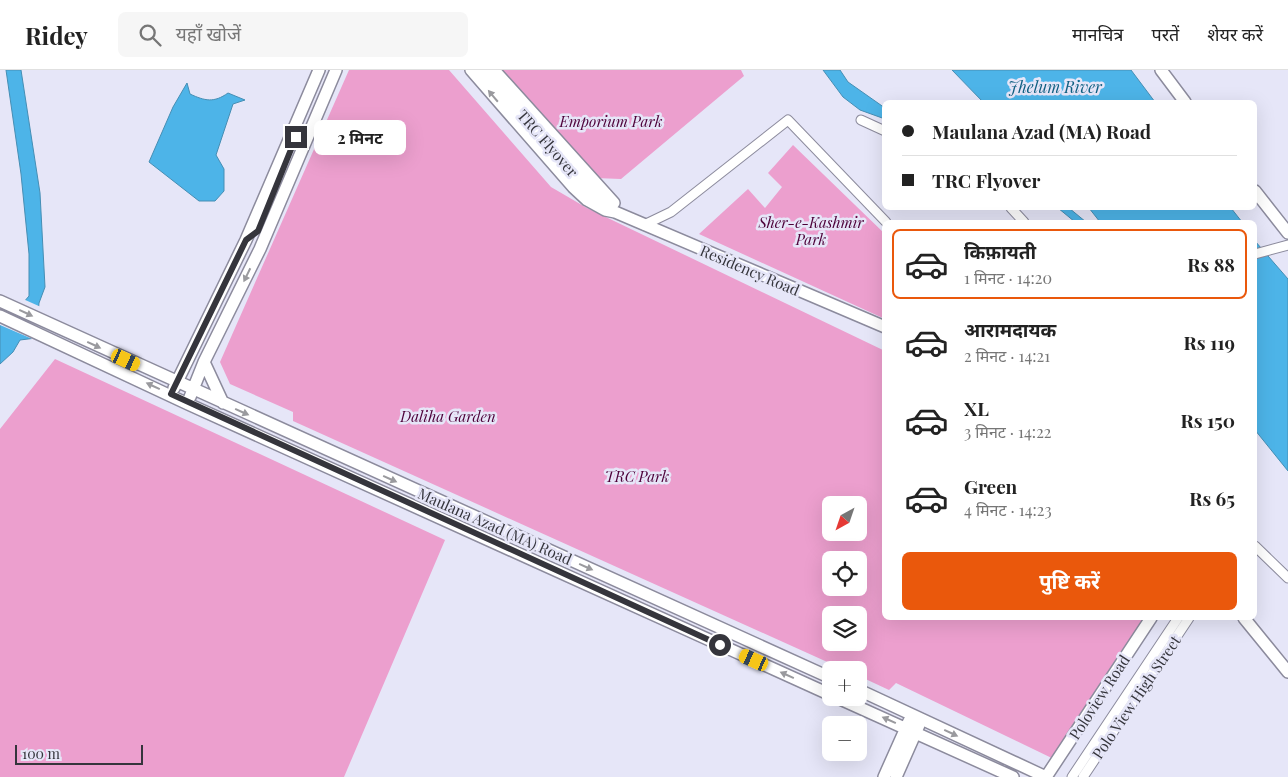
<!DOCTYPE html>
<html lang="hi">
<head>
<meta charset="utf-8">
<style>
  :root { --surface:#fff; --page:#f6f6f6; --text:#222; --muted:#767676; --line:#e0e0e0; --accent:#ea580c }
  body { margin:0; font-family:"Playfair Display","Noto Sans Devanagari",serif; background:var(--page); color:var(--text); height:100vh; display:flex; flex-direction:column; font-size:19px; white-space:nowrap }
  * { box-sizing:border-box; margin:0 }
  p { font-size:16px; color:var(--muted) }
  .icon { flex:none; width:28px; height:28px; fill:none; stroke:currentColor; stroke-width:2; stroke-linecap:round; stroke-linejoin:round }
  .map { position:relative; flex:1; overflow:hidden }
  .side { position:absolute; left:882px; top:150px; width:375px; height:400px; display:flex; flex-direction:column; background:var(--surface); border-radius:8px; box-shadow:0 5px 20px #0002 }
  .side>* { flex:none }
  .guide { position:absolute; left:882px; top:30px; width:375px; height:110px; border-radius:8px; box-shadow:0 5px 20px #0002; display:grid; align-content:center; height:110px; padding:0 20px; background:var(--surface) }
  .needle { width:32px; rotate:220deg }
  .fabs { position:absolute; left:822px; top:426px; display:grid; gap:10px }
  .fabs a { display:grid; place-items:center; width:45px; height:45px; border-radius:8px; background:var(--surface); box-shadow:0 5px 20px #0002; font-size:25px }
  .scale { position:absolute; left:15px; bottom:12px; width:128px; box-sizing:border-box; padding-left:5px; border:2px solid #35353c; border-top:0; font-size:14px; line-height:18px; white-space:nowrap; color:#35353c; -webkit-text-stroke:4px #e6e6f8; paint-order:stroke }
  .end { position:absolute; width:22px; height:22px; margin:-11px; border:6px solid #35353c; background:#fff; box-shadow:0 0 0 2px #fff }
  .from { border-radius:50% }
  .bubble { position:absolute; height:35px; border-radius:8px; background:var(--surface); box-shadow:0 5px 20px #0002; font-size:16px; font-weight:700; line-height:35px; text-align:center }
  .car { position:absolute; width:15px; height:30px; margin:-15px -8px; border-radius:6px; box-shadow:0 0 4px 1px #0007; background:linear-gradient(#f5c518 24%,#345 0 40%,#f5c518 0 76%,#345 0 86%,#f5c518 0) }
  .guide b { display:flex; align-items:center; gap:18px; height:48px; font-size:19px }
  .guide b+b { border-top:1px solid var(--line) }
  .guide i { width:12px; height:12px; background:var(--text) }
  ul { padding:9px 0 0; list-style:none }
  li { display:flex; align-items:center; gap:15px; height:70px; margin:0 10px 8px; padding:0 10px; border:2px solid transparent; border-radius:8px }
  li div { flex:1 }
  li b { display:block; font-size:19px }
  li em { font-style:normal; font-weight:700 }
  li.on { border-color:var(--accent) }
  li>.icon { width:45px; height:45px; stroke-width:1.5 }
  .action { display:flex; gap:10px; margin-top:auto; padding:10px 20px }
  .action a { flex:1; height:58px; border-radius:8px; background:var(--accent); color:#fff; font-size:20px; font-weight:700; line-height:58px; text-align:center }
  header { display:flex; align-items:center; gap:30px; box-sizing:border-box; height:70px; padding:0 25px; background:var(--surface); border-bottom:1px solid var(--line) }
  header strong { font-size:24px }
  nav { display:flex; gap:28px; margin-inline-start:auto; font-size:18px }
  .search { width:350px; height:45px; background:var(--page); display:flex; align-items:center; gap:12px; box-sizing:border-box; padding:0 18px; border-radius:8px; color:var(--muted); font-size:19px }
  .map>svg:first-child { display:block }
  .green { fill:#ec9fce; fill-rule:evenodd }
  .water { fill:#4db4e8; stroke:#468eb4 }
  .pier { fill:#e6e6f8 }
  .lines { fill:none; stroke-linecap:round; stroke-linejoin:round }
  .minor-casing { stroke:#8c8b9d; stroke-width:11 }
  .major-casing { stroke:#8c8b9d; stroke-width:14 }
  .minor { stroke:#fff; stroke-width:9 }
  .major { stroke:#fff; stroke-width:11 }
  .oneway { fill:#9a9a9e }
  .route { stroke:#35353c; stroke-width:6 }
  .labels { text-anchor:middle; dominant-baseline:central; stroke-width:5; stroke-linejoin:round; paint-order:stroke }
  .park-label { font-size:15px; font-style:italic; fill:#4d0139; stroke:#e6e6f8 }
  .street-label { font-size:15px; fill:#35353c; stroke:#e6e6f8 }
  .water-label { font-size:16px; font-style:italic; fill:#0f5f82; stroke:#e6e6f8 }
</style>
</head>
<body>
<header>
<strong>Ridey</strong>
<div class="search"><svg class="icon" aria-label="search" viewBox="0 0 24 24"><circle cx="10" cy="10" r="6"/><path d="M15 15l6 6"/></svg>यहाँ खोजें</div>
<nav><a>मानचित्र</a><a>परतें</a><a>शेयर करें</a></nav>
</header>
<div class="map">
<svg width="1288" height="707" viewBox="0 0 1288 707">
  <rect width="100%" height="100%" fill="#e6e6f8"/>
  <path class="green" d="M349,0H449L551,117L587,138L885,281V548H1152L1060,692L896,613L889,620L859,606V600H845L293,351V342L230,314L220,292ZM831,435H859V462H831ZM831,490H859V518H831ZM831,545H859V572H831Z
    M500,0H741L744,6L621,109L595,108Z
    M793,75L885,164V249L699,164L748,119L765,138L782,117L768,103Z
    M55,289L445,470L344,707H0V359Z"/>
  <path class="water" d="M6,0H21L40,123L45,217L39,233L36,268L20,270L13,282L0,294V253L5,254L29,226V184L21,104Z
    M823,0H840L848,12L885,38V49L860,40L843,27Z
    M952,0H1131L1155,32H983Z
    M187,13L190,24C205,31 214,33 228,23L245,30L233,34L216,85L224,99V121L215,131H199L149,92L173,37Z
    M1058,138H1069L1086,152H1075Z
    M1089,138H1231L1242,152H1100Z
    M1255,171L1288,209V401L1255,360Z"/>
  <path class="pier" d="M23,229L41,237L37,271L0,255V251L4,252Z"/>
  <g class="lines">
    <g class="minor-casing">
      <path id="minor" d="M861,50L885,61
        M1011,138L1024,152
        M644,155L671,142L788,50L886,152
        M1255,184L1288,175
        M1255,476L1288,508
        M1072,707L1178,548
        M1083,707L1189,548"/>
    </g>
    <g class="major-casing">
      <path id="major" d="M471,0L573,117L587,130L605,140L615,142L885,257
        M484,0L586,116L612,139
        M494,0L614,133
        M1161,0L1185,32
        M1255,121L1288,163
        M0,231L831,608
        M0,246L188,334L831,625
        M204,292L223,333
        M174,318L246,170L319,0
        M190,327L204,292L260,179L336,0
        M1244,548L1288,602
        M859,620L1046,707
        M838,628L1013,707
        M884,707L909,651
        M896,707L919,655
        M1046,707L1151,548"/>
    </g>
    <use href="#minor" class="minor"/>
    <use href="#major" class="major"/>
  </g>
  <defs><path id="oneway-solid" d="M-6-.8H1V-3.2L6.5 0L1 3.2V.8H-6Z" transform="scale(1.25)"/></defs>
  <g class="oneway">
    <use href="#oneway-solid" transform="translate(493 26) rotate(-130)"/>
    <use href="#oneway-solid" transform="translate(247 205) rotate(116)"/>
    <use href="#oneway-solid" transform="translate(26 243) rotate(25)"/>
    <use href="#oneway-solid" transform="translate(94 275) rotate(25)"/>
    <use href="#oneway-solid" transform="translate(153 316) rotate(-155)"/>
    <use href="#oneway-solid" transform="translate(242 342) rotate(24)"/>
    <use href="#oneway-solid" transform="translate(390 409) rotate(24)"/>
    <use href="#oneway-solid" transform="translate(586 497) rotate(24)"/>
    <use href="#oneway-solid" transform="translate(787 605) rotate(-156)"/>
    <use href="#oneway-solid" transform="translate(889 650) rotate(-156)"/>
    <use href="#oneway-solid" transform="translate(951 663) rotate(25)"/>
  </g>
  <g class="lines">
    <path class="route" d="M296,67L258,161L246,170L171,324L720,575"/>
  </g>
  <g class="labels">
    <g class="park-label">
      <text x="611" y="51">Emporium Park</text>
      <text x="811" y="152">Sher-e-Kashmir<tspan x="811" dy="17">Park</tspan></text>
      <text x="448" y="346">Daliha Garden</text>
      <text x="637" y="406">TRC Park</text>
    </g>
    <g class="street-label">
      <text transform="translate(548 73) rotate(49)">TRC Flyover</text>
      <text transform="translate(750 200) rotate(23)">Residency Road</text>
      <text transform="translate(495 456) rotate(24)">Maulana Azad (MA) Road</text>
      <text transform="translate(1099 627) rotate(-57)">Poloview Road</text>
      <text transform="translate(1136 627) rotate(-56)">Polo View High Street</text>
    </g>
    <g class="water-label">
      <text x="1055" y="16">Jhelum River</text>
    </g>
  </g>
</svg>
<div class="fabs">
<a><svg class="needle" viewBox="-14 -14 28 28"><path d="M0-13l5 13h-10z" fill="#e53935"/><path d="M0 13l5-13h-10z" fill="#767676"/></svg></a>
<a><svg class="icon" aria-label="locate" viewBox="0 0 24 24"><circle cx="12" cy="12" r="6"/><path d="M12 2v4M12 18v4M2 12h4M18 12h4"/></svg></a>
<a><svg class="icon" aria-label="layers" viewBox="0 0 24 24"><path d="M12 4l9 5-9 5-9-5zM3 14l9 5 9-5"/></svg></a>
<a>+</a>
<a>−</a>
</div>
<div class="scale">100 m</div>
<i class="end from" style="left:720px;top:575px"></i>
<i class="end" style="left:296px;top:67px"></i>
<div class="bubble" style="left:314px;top:50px;width:92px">2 मिनट</div>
<i class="car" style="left:126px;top:290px;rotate:115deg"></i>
<i class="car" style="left:754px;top:590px;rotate:294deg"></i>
<div class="guide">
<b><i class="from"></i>Maulana Azad (MA) Road</b>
<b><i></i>TRC Flyover</b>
</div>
<section class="side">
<ul>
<li class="on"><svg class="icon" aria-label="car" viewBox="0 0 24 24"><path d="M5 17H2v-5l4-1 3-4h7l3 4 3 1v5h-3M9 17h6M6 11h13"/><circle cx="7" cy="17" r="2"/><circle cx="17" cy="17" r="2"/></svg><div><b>किफ़ायती</b><p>1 मिनट · 14:20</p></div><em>Rs 88</em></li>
<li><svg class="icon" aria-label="car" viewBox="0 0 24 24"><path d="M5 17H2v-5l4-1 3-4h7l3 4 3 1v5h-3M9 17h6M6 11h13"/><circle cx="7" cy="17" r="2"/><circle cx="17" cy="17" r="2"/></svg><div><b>आरामदायक</b><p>2 मिनट · 14:21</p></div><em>Rs 119</em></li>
<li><svg class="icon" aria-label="car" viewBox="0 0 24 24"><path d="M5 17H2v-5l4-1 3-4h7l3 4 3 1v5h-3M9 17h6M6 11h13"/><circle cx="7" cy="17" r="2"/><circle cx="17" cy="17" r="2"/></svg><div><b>XL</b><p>3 मिनट · 14:22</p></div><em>Rs 150</em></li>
<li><svg class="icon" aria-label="car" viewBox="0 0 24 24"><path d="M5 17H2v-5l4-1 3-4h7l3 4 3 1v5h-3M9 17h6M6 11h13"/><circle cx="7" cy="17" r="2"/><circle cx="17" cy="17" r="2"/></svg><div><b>Green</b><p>4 मिनट · 14:23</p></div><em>Rs 65</em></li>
</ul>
<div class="action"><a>पुष्टि करें</a></div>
</section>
</div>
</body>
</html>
